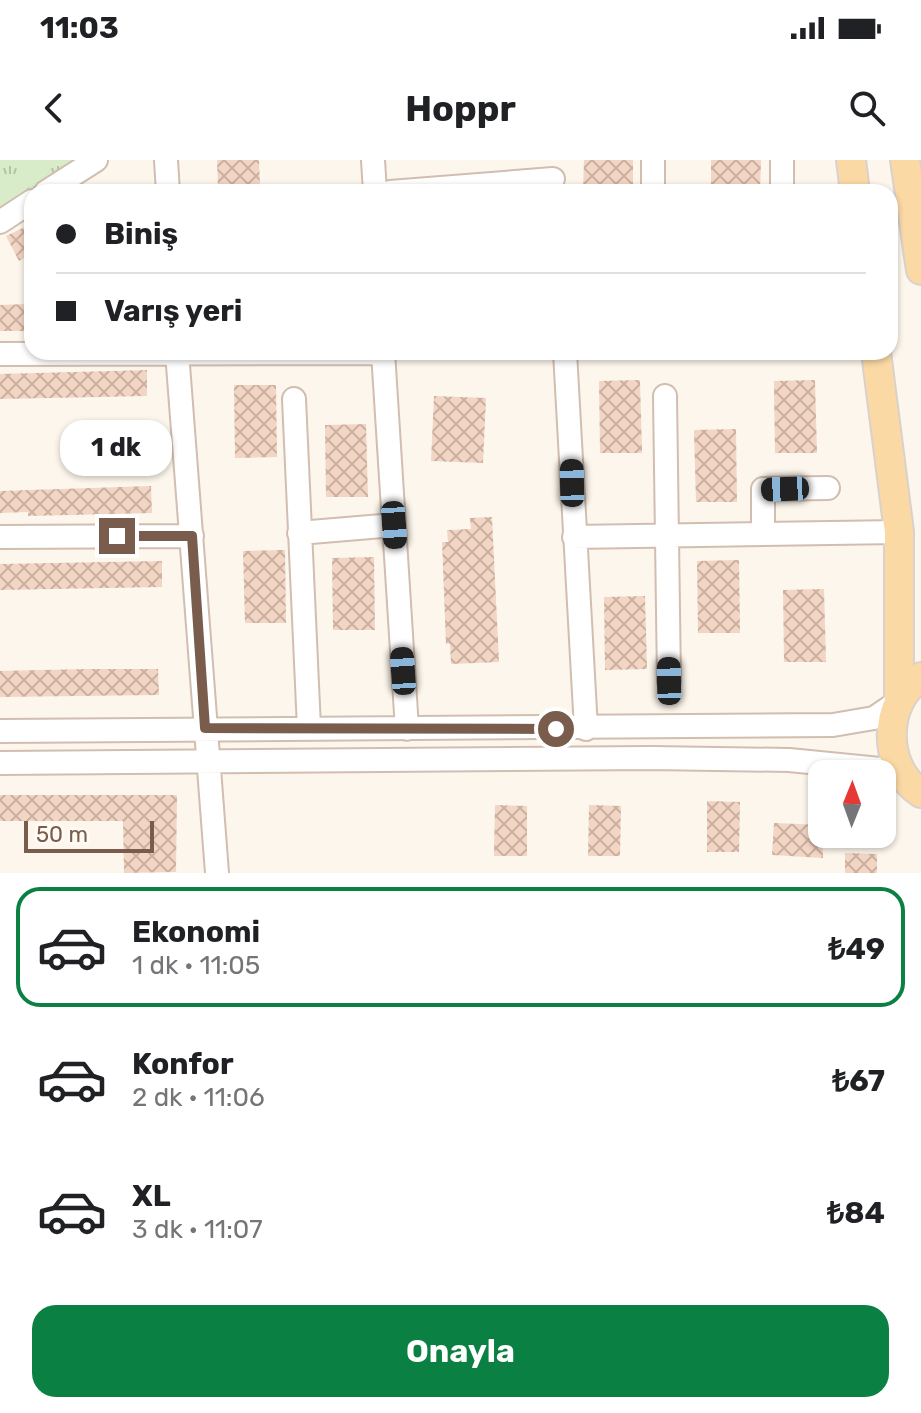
<!DOCTYPE html>
<html lang="tr">
<head>
<meta charset="utf-8">
<style>
  :root { --surface:#fff; --page:#f2f2f2; --text:#202124; --muted:#757577; --line:#e0e0e0; --accent:#0b8043 }
  body { margin:0; font-family:Rubik,sans-serif; background:var(--page); color:var(--text); height:100vh; display:flex; flex-direction:column; font-size:30px; white-space:nowrap }
  * { box-sizing:border-box; margin:0 }
  p { font-size:26px; color:var(--muted) }
  .icon { flex:none; width:44px; height:44px; fill:none; stroke:currentColor; stroke-width:2; stroke-linecap:round; stroke-linejoin:round }
  .map { position:relative; height:713px; overflow:hidden }
  .drawer { display:flex; flex-direction:column; background:var(--surface); flex:1 }
  .drawer>* { flex:none }
  .banner { position:absolute; left:24px; top:24px; width:874px; height:176px; border-radius:24px; box-shadow:0 2px 6px #0004; display:grid; align-content:center; height:176px; padding:0 32px; background:var(--surface) }
  .needle { width:52px; rotate:1deg }
  .buttons { position:absolute; left:808px; top:600px; display:grid; gap:16px }
  .buttons a { display:grid; place-items:center; width:88px; height:88px; border-radius:16px; background:var(--surface); box-shadow:0 2px 6px #0004; font-size:40px }
  .scale { position:absolute; left:24px; bottom:20px; width:130px; box-sizing:border-box; padding-left:8px; border:4px solid #7a5c4d; border-top:0; font-size:22px; line-height:28px; white-space:nowrap; color:#7a5c4d; -webkit-text-stroke:6px #fffaf3; paint-order:stroke }
  .end { position:absolute; width:36px; height:36px; margin:-18px; border:10px solid #7a5c4d; background:#fff; box-shadow:0 0 0 4px #fff }
  .from { border-radius:50% }
  .bubble { position:absolute; height:56px; border-radius:24px; background:var(--surface); box-shadow:0 2px 6px #0004; font-size:26px; font-weight:700; line-height:56px; text-align:center }
  .car { position:absolute; width:24px; height:48px; margin:-24px -12px; border-radius:10px; box-shadow:0 0 6px 2px #0007; background:linear-gradient(#222 24%,#8ab4d8 0 40%,#222 0 76%,#8ab4d8 0 86%,#222 0) }
  .banner b { display:flex; align-items:center; gap:28px; height:76px; font-size:30px }
  .banner b+b { border-top:2px solid var(--line) }
  .banner i { width:20px; height:20px; background:var(--text) }
  ul { padding:14px 0 0; list-style:none }
  li { display:flex; align-items:center; gap:24px; height:120px; margin:0 16px 12px; padding:0 16px; border:4px solid transparent; border-radius:24px }
  li div { flex:1 }
  li b { display:block; font-size:30px }
  li em { font-style:normal; font-weight:700 }
  li.current { border-color:var(--accent) }
  li>.icon { width:72px; height:72px; stroke-width:1.5 }
  .cta { display:flex; gap:16px; margin-top:auto; padding:16px 32px }
  .cta a { flex:1; height:92px; border-radius:24px; background:var(--accent); color:#fff; font-size:32px; font-weight:700; line-height:92px; text-align:center }
  .status { display:flex; justify-content:space-between; align-items:center; height:56px; padding:0 40px; background:var(--surface); direction:ltr }
  .status svg { height:22px; fill:currentColor }
  header { display:flex; justify-content:space-between; align-items:center; height:104px; padding:0 32px; background:var(--surface); font-size:36px; font-weight:700 }
  .map>svg:first-child { display:block }
  .park { fill:url(#park-tufts) }
  .building { fill:url(#building-cross-hatch) }
  .lines { fill:none; stroke-linecap:round; stroke-linejoin:round }
  .minor-casing { stroke:#d1beb0; stroke-width:26 }
  .major-casing { stroke:#dad1cd; stroke-width:32 }
  .minor { stroke:#fff; stroke-width:22 }
  .major { stroke:#fbd9a5; stroke-width:28 }
  .route { stroke:#7a5c4d; stroke-width:10 }
</style>
</head>
<body>
<div class="status"><b>11:03</b><svg viewBox="0 0 49 12"><path d="M0 12V9h3v3zM5 12V6h3v6zM10 12V3h3v9zM15 12V0h3v12zM26 1h20v11H26zM47 4h2v5h-2z"/></svg></div>
<header><svg class="icon" aria-label="back" viewBox="0 0 24 24"><path d="M15 5l-7 7 7 7"/></svg>Hoppr<svg class="icon" aria-label="search" viewBox="0 0 24 24"><circle cx="10" cy="10" r="6"/><path d="M15 15l6 6"/></svg></header>
<div class="map">
<svg width="921" height="713" viewBox="0 0 921 713">
  <defs>
    <pattern id="park-tufts" width="24" height="20" patternUnits="userSpaceOnUse" patternTransform="scale(2)"><rect width="24" height="20" fill="#d8ecc9"/><path d="M3 7l-1-3M5 7V3M7 7l1-3M15 17l-1-3M17 17v-4M19 17l1-3" fill="none" stroke="#b4c2a5"/></pattern>
    <pattern id="building-cross-hatch" width="8" height="8" patternUnits="userSpaceOnUse" patternTransform="scale(2)"><rect width="8" height="8" fill="#f3d5c3"/><path d="M0 0l8 8M0 8l8-8" fill="none" stroke="#cab0a1"/></pattern>
  </defs>
  <rect width="100%" height="100%" fill="#fdf6ec"/>
  <path class="park" d="M0,0H85L0,54Z"/>
  <path class="building" d="M217,0H259L260,28L218,30Z
    M584,0H633V32H583Z
    M711,0H761L760,32H711Z
    M27,66L32,76V94L19,101L6,76Z
    M26,144L27,171H0V145Z
    M147,210V236L0,239V214Z
    M640,220L642,293H600L599,221Z
    M815,220L817,293H775L774,221Z
    M234,225H276L277,297L235,298Z
    M434,236L486,238L483,303L431,301Z
    M366,264L368,337H326L325,265Z
    M150,267L151,294L99,295L98,268Z
    M736,269L737,342H696L694,270Z
    M151,326L152,353L28,356V352L0,353V331Z
    M492,357L499,502L451,504L450,484H446L442,382H448L447,370L471,369L470,358Z
    M285,390L286,463H245L243,391Z
    M374,397L375,470H333L332,398Z
    M739,400L740,473H698L697,401Z
    M162,401V427L0,430V404Z
    M824,429L826,502H784L783,430Z
    M645,436L647,509L605,510L604,437Z
    M87,509H158L159,535L0,537V511Z
    M0,635H177L176,712L124,713L123,661H0Z
    M707,641L740,642L739,692H707Z
    M495,645L527,646V696H494Z
    M589,645L621,646L620,696H588Z
    M774,663L822,665L823,698L772,695Z
    M845,693L877,694V713H845Z"/>
  <g class="lines">
    <g class="minor-casing">
      <path id="minor" d="M166,0L168,32
        M373,0L375,32
        M46,32L96,0
        M390,32L553,19
        M653,32V0
        M782,32V0
        M0,62L32,41
        M177,192L217,713
        M383,192L407,569
        M565,192L586,569
        M0,194L383,193
        M665,236L669,521
        M294,239L309,568
        M299,373L394,365
        M763,374V329L828,328
        M0,377L192,376
        M574,377L899,372
        M0,571L833,565L874,558L899,541
        M0,603L652,598L789,600L900,611"/>
    </g>
    <g class="major-casing">
      <path id="major" d="M851,0L855,32
        M905,0L921,110
        M876,192L899,372V541
        M921,517C882,542 882,608 921,633"/>
    </g>
    <use href="#minor" class="minor"/>
    <use href="#major" class="major"/>
  </g>
  <g class="lines">
    <path class="route" d="M117,376H192L205,568L556,569"/>
  </g>
</svg>
<div class="buttons">
<a><svg class="needle" viewBox="-14 -14 28 28"><path d="M0-13l5 13h-10z" fill="#e53935"/><path d="M0 13l5-13h-10z" fill="#757577"/></svg></a>
</div>
<div class="scale">50 m</div>
<i class="end from" style="left:556px;top:569px"></i>
<i class="end" style="left:117px;top:376px"></i>
<div class="bubble" style="left:60px;top:260px;width:112px">1 dk</div>
<i class="car" style="left:572px;top:323px;rotate:359deg"></i>
<i class="car" style="left:785px;top:329px;rotate:268deg"></i>
<i class="car" style="left:394px;top:365px;rotate:176deg"></i>
<i class="car" style="left:403px;top:511px;rotate:356deg"></i>
<i class="car" style="left:669px;top:521px;rotate:359deg"></i>
<div class="banner">
<b><i class="from"></i>Biniş</b>
<b><i></i>Varış yeri</b>
</div>
</div>
<section class="drawer">
<ul>
<li class="current"><svg class="icon" aria-label="car" viewBox="0 0 24 24"><path d="M5 17H2v-5l4-1 3-4h7l3 4 3 1v5h-3M9 17h6M6 11h13"/><circle cx="7" cy="17" r="2"/><circle cx="17" cy="17" r="2"/></svg><div><b>Ekonomi</b><p>1 dk · 11:05</p></div><em>₺49</em></li>
<li><svg class="icon" aria-label="car" viewBox="0 0 24 24"><path d="M5 17H2v-5l4-1 3-4h7l3 4 3 1v5h-3M9 17h6M6 11h13"/><circle cx="7" cy="17" r="2"/><circle cx="17" cy="17" r="2"/></svg><div><b>Konfor</b><p>2 dk · 11:06</p></div><em>₺67</em></li>
<li><svg class="icon" aria-label="car" viewBox="0 0 24 24"><path d="M5 17H2v-5l4-1 3-4h7l3 4 3 1v5h-3M9 17h6M6 11h13"/><circle cx="7" cy="17" r="2"/><circle cx="17" cy="17" r="2"/></svg><div><b>XL</b><p>3 dk · 11:07</p></div><em>₺84</em></li>
</ul>
<div class="cta"><a>Onayla</a></div>
</section>
</body>
</html>
